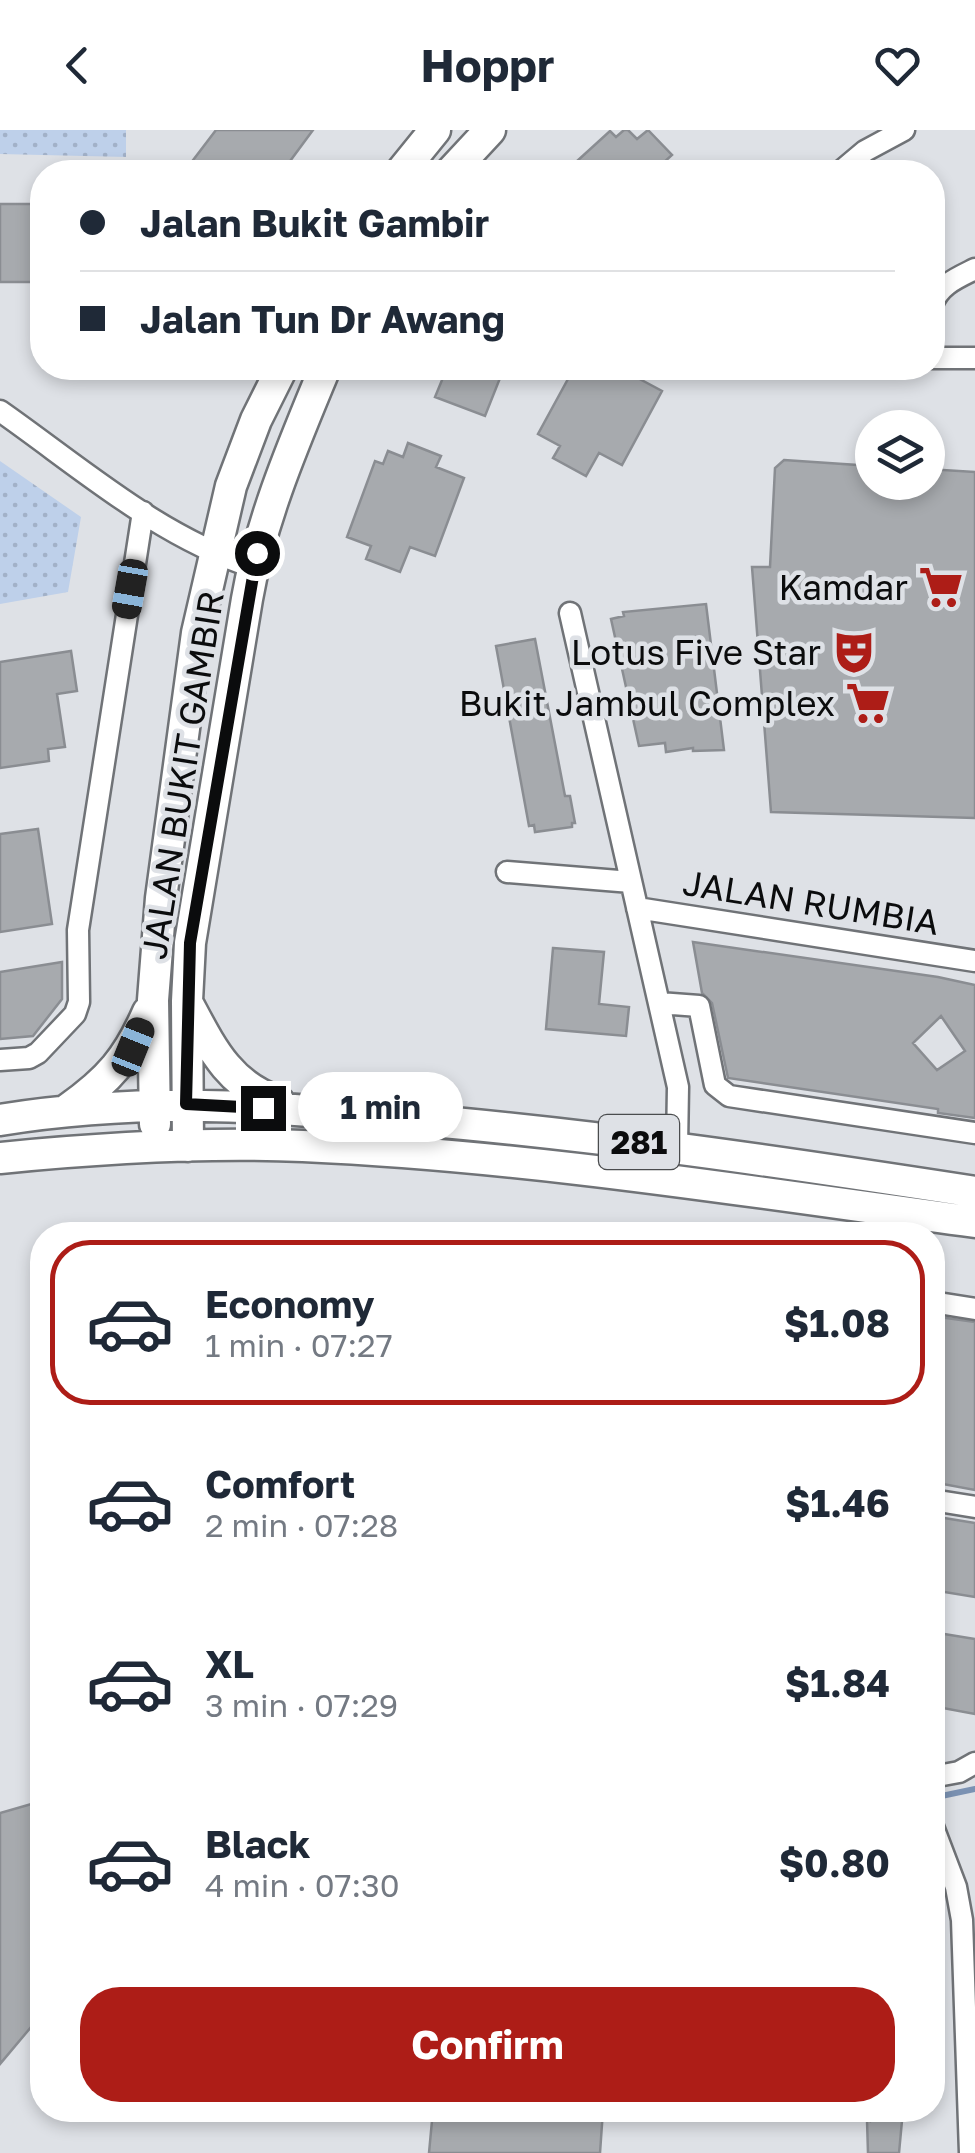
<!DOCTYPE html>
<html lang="en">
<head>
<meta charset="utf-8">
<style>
  :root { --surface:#fff; --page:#f6f6f7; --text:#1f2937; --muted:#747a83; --line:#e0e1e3; --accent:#ad1d17 }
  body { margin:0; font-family:"Golos Text",sans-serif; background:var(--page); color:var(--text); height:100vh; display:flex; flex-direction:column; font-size:38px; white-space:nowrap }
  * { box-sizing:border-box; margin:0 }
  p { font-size:32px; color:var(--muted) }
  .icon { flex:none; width:55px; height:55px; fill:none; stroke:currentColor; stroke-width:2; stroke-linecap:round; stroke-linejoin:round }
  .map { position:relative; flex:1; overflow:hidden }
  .panel { position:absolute; left:30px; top:1092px; width:915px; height:900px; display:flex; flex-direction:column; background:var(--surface); border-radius:40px; box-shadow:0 5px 15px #0003 }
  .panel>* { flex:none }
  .banner { position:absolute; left:30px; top:30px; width:915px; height:220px; border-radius:40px; box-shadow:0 5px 15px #0003; display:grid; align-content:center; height:220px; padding:0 50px; background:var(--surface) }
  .fabs { position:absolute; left:855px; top:280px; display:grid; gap:20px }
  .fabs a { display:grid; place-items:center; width:90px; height:90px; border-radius:50%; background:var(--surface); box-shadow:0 5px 15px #0003; font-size:50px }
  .end { position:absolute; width:45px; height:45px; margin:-22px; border:12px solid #0b0c0d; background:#fff; box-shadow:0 0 0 5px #fff }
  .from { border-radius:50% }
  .bubble { position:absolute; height:70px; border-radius:35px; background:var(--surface); box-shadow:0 5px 15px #0003; font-size:32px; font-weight:700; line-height:70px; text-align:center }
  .car { position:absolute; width:30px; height:60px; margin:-30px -15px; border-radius:12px; box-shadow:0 0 8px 2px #0007; background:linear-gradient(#222 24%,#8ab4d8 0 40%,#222 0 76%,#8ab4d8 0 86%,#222 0) }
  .banner b { display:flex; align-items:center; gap:35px; height:95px; font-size:38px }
  .banner b+b { border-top:2px solid var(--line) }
  .banner i { width:25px; height:25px; background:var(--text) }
  ul { padding:18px 0 0; list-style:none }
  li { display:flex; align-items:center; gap:30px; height:165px; margin:0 20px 15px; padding:0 30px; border:5px solid transparent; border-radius:40px }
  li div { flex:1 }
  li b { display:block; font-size:38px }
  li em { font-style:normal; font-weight:700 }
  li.selected { border-color:var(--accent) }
  li>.icon { width:90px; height:90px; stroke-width:1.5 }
  .primary-button { display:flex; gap:20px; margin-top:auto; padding:20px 50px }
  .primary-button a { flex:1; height:115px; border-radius:40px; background:var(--accent); color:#fff; font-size:40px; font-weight:700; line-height:115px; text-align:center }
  header { display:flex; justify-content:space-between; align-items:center; height:130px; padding:0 50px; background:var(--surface); font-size:45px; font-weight:700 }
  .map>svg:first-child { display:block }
  .park { fill:url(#park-dots) }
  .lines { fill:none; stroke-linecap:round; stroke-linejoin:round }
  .stream { stroke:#7b92b3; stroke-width:6 }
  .building { fill:#a7aaae; stroke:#8a8d92; stroke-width:2.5; fill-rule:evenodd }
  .street-casing { stroke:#707377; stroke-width:25 }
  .primary-casing { stroke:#707377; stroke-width:35 }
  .street { stroke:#fff; stroke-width:20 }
  .primary { stroke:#fff; stroke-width:30 }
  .route { stroke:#0b0c0d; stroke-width:12 }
  .labels { text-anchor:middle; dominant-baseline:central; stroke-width:9; stroke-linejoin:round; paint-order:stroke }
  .shield { fill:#dee1e6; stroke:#4a4c4e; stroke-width:2.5 }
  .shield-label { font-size:32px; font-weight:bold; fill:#0b0c0d }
  .poi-label { font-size:35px; fill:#0b0c0d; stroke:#dee1e6; text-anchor:end }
  .street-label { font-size:35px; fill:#0b0c0d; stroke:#dee1e6 }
</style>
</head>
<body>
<header><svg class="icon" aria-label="back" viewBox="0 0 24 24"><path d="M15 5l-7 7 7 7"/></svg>Hoppr<svg class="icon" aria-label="heart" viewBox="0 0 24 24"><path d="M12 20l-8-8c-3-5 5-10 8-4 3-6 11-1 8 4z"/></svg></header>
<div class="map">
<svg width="975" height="2023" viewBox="0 0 975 2023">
  <defs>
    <pattern id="park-dots" width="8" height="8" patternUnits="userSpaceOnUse" patternTransform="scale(2.5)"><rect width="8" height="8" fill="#bed0ea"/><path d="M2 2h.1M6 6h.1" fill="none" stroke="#a2b1c8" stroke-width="1.8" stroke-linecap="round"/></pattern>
  </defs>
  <rect width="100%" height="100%" fill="#dee1e6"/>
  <path class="park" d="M0,0H126V27L0,24Z
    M0,331L81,387L68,462L0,474Z"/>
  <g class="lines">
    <path class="stream" d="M932,1668L975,1659"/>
  </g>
  <path class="building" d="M216,0H313L282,42H184Z
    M624,0H628L637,9L648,0L672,25L662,34L670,42H565L610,1L616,7Z
    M0,74H35V152H0Z
    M447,238H504L485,286L435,267Z
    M574,238H641L636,247L662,261L622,335L599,323L586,346L553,328L560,316L538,304Z
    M408,313L441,326L436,337L464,348L435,426L410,417L400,442L366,429L371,416L347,407L375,331L383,334L388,321L403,327Z
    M784,330L872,336V352H928V339L975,342V688L771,682L752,437H770L775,338Z
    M706,474L724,620L693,621V618L666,622L665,613L639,616L611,489L624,486L623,482Z
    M535,509L565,666H570L575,693H572V697L535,702L534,695L529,696L496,516Z
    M71,521L77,561L57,564L65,617L48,619L49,631L0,638V532Z
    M38,699L52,794L0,802V704Z
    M693,812L938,847L975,855V988L938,983V979L728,948L712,873L702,863ZM941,886L965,921L937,940L913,913Z
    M553,818L604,822L599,874L629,877L626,906L546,899Z
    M62,832V869L33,906L0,909V842Z
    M932,1186L975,1192V1360L932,1352Z
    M932,1386L975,1393V1467L932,1460Z
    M932,1502L975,1509V1584L932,1576Z
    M42,1671V1884L0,1934V1683Z
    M433,1980H603L600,2023H429Z
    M871,1980H903L899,2023H868L867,1990L870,1991Z"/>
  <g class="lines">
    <g class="street-casing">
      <path id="street" d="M840,42L865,21L904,0
        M932,175C939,155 957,148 975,139
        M932,228H975
        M0,281C80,337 159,407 253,437
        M570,483L678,957L677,1016
        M507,742L631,752
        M637,778L975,831
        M659,873L699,876L715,955L729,966L975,1003
        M0,930L29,928L38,923L75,884L79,872L78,800L143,382
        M932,1172L975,1179
        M932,1370L975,1377
        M932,1647L959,1642L975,1633
        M932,1694L956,1757L962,1790L970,2023"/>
    </g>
    <g class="primary-casing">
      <path id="primary" d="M401,42L435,0
        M451,42L490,0
        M188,874C211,917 229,956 279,972
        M68,979C109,950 128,928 148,882
        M0,990C143,967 266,976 409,989C599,1005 787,1033 975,1062
        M155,994L153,870L161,768L197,503L231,356L256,290L282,238
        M188,1016L187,871L190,813L247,469C261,389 294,313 325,238
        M0,1028C100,1018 203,1012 303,1016C529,1026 752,1062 975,1092"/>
    </g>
    <use href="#street" class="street"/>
    <use href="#primary" class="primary"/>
  </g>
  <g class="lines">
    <path class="route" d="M257,423L190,813L186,974L263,978"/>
  </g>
  <defs>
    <g id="supermarket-bare" transform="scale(3.45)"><path d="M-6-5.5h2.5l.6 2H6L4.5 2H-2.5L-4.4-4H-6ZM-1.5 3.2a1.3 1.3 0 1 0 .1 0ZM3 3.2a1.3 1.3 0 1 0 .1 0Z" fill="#ad1d17" stroke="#dee1e6" stroke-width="2.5" paint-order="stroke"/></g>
    <g id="theatre-bare" transform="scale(3.45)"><path d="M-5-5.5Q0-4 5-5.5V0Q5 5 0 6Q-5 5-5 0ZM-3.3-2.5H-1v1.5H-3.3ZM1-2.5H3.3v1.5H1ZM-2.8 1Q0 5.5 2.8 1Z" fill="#ad1d17" stroke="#dee1e6" stroke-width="2.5" paint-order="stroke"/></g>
  </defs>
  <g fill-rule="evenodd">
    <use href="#supermarket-bare" x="941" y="457"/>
    <use href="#theatre-bare" x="854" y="522"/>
    <use href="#supermarket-bare" x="868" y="573"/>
  </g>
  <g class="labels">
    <rect class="shield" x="599" y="985" width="80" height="54" rx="8"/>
    <g class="shield-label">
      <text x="639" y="1012">281</text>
    </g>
    <g class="poi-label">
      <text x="908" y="457">Kamdar</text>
      <text x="821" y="522">Lotus Five Star</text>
      <text x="835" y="573">Bukit Jambul Complex</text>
    </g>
    <g class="street-label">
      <text transform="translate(182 645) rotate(-81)">JALAN BUKIT GAMBIR</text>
      <text transform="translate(811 772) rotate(9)">JALAN RUMBIA</text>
    </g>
  </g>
</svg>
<div class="fabs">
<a><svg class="icon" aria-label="layers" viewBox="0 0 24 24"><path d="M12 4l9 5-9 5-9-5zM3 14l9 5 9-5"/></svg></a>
</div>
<i class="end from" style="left:257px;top:423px"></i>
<i class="end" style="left:263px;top:978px"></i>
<div class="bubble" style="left:298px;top:942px;width:165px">1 min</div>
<i class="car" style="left:130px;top:459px;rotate:190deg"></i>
<i class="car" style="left:133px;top:917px;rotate:22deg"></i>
<div class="banner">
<b><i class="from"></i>Jalan Bukit Gambir</b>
<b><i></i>Jalan Tun Dr Awang</b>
</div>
<section class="panel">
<ul>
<li class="selected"><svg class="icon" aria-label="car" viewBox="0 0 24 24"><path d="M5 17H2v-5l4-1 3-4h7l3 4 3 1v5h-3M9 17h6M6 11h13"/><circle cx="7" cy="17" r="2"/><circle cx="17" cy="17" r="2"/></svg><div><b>Economy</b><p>1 min · 07:27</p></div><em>$1.08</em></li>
<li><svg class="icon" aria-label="car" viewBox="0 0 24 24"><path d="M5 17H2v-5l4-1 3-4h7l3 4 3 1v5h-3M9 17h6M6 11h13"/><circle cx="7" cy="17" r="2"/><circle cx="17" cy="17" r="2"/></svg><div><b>Comfort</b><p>2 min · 07:28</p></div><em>$1.46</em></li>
<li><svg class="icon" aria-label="car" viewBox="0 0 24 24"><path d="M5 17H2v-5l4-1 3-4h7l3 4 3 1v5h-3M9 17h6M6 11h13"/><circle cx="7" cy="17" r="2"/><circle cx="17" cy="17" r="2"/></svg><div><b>XL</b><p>3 min · 07:29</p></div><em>$1.84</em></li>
<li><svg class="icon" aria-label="car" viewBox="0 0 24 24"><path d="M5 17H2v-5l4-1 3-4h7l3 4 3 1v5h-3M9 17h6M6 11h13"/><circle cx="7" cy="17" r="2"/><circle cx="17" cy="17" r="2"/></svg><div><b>Black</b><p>4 min · 07:30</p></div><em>$0.80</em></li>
</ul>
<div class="primary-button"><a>Confirm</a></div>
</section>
</div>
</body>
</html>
